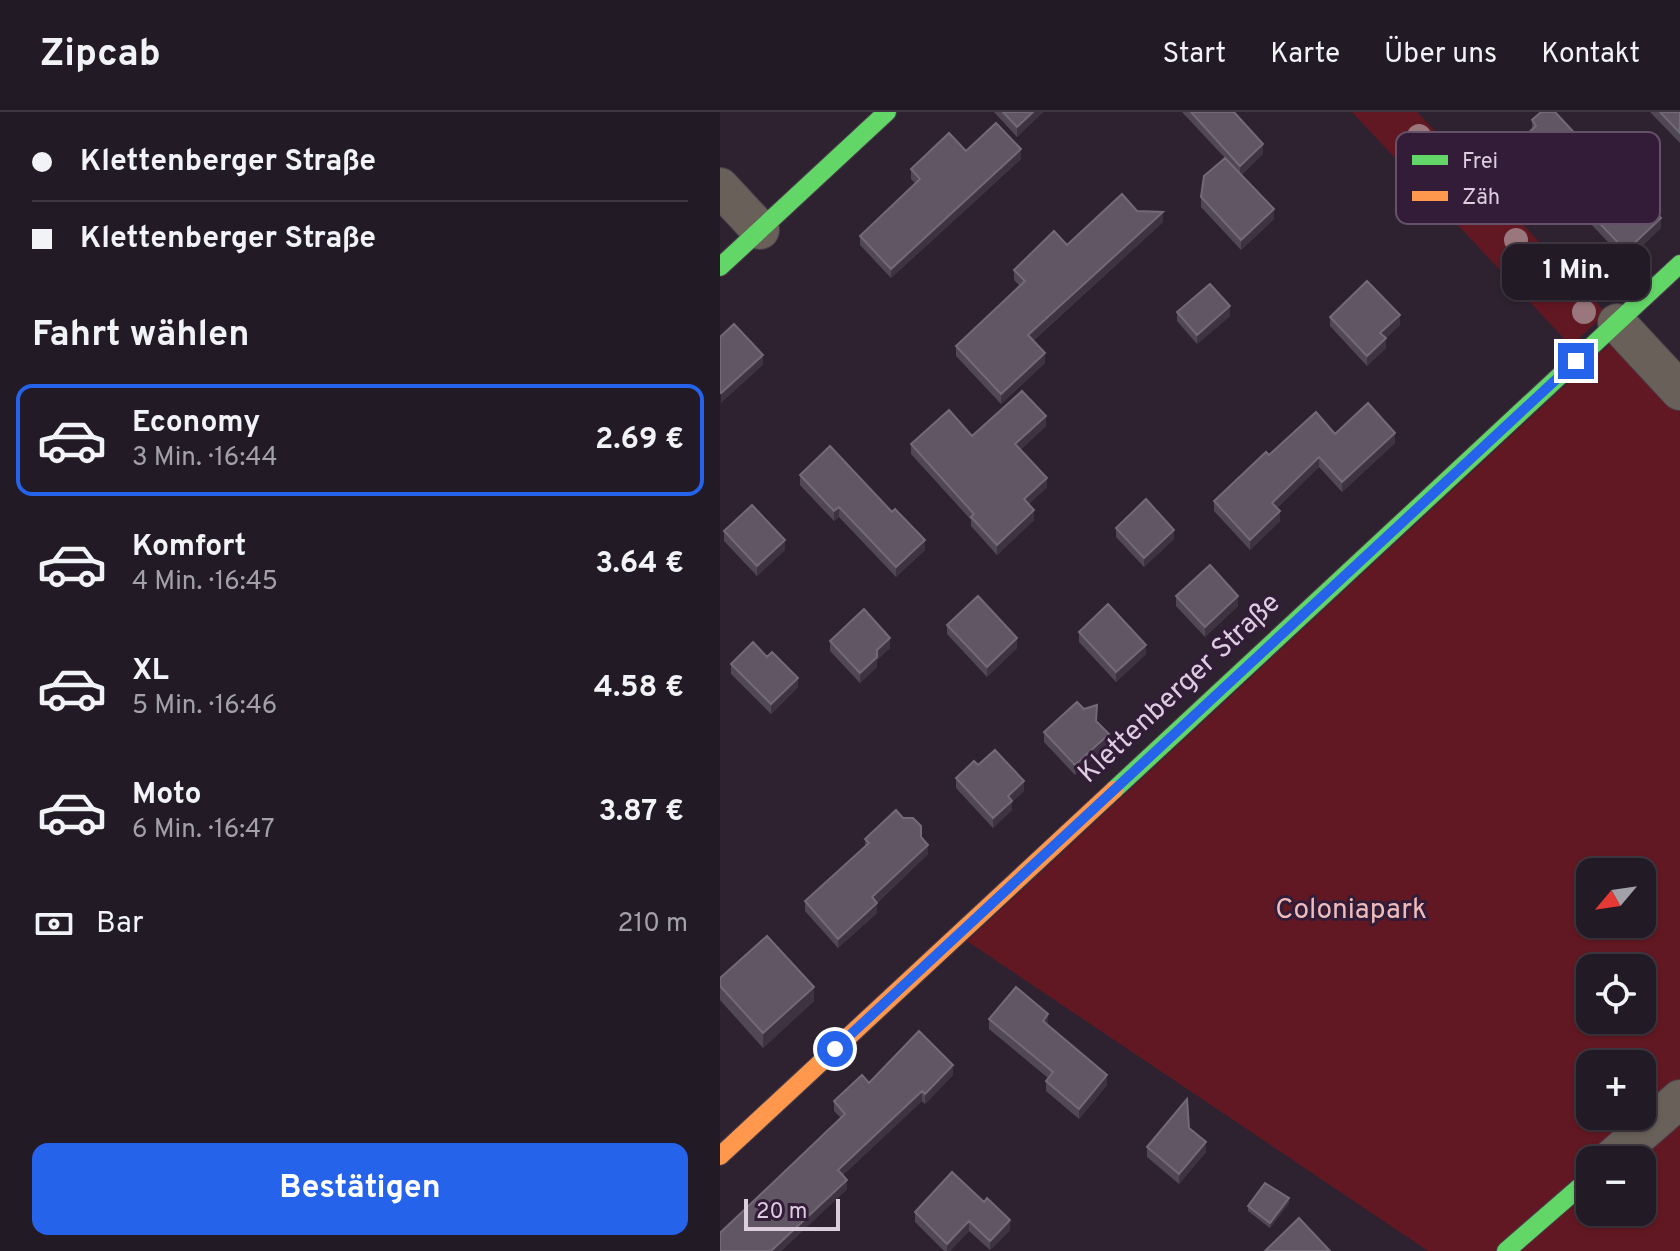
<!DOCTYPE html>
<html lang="de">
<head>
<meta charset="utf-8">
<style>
  :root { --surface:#221a25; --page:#2e2732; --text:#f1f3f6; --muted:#a2a1a7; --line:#3f3842; --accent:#2563eb }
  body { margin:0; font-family:Overpass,sans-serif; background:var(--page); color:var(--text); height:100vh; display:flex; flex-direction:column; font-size:30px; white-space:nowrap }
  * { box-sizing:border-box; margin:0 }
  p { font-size:26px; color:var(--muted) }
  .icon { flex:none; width:44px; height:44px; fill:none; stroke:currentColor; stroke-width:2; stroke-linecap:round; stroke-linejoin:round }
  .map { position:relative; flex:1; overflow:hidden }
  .drawer { display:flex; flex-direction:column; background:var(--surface); width:720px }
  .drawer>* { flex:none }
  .guide { display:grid; align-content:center; height:176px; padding:0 32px; background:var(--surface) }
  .needle { width:52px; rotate:241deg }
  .controls { position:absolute; left:856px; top:746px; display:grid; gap:16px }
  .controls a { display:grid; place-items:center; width:80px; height:80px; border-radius:16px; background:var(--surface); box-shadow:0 2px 6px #0004,0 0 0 2px var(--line); font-size:40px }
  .scale { position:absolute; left:24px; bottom:20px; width:96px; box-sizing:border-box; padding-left:8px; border:4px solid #dccddf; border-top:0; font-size:22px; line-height:28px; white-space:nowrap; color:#dccddf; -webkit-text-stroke:6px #321c37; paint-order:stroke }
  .end { position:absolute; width:36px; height:36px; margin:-18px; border:10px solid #2563eb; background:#fff; box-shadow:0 0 0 4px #fff }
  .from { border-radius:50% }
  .bubble { position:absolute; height:56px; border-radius:16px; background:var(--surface); box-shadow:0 2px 6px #0004,0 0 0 2px var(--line); font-size:26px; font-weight:700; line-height:56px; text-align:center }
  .guide b { display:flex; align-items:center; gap:28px; height:76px; font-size:30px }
  .guide b+b { border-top:2px solid var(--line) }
  .guide i { width:20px; height:20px; background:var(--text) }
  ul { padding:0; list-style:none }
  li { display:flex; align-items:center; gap:24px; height:112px; margin:0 16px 12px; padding:0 16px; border:4px solid transparent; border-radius:16px }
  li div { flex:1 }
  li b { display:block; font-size:30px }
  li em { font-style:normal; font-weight:700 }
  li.current { border-color:var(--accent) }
  li>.icon { width:72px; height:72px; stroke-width:1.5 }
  h2 { padding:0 32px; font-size:36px; line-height:96px }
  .pay { display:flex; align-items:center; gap:20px; height:88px; padding:0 32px; font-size:30px }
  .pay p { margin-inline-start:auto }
  .cta { display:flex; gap:16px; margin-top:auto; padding:16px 32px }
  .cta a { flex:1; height:92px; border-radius:16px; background:var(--accent); color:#fff; font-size:32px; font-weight:700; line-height:92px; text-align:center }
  header { display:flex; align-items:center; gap:48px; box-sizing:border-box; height:112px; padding:0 40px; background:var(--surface); border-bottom:2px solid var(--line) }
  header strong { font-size:38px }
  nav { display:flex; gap:44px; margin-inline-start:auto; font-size:28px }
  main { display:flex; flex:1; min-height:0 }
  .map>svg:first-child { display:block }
  .green { fill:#621822; fill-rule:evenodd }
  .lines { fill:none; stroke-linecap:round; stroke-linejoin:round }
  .street-casing { stroke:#493f4b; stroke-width:40 }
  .fast-casing { stroke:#493f4b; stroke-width:20 }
  .slow-casing { stroke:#493f4b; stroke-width:20 }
  .street { stroke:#686059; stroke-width:38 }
  .fast { stroke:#63d668; stroke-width:18 }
  .slow { stroke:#ff974d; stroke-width:18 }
  .tree { fill:#99777d }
  .wall { fill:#514855 }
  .shaded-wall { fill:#3d3341 }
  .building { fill:#605664; stroke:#746977; stroke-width:2 }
  .route { stroke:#2563eb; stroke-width:10 }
  .labels { text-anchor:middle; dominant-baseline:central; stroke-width:6; stroke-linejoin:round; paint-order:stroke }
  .street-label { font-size:28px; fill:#dccddf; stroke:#321c37 }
  .park-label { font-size:28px; fill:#f0bcbb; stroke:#321c37 }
  .key { fill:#321c37; stroke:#655169; stroke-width:2 }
  .key-label { font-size:22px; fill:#dccddf }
</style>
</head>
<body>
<header>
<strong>Zipcab</strong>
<nav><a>Start</a><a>Karte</a><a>Über uns</a><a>Kontakt</a></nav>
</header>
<main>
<section class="drawer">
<div class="guide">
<b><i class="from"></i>Klettenberger Straße</b>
<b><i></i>Klettenberger Straße</b>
</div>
<h2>Fahrt wählen</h2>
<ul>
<li class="current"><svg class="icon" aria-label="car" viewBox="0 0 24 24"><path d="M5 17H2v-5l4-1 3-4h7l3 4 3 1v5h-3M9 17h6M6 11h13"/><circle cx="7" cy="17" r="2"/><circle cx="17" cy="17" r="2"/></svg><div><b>Economy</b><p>3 Min. · 16:44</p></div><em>2.69 €</em></li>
<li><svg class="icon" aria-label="car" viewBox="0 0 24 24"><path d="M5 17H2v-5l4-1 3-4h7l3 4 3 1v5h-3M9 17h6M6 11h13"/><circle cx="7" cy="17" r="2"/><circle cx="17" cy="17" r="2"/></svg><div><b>Komfort</b><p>4 Min. · 16:45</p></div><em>3.64 €</em></li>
<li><svg class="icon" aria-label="car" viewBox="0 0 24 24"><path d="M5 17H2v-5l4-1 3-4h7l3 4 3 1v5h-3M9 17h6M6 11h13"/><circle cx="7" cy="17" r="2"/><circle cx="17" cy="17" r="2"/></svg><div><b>XL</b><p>5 Min. · 16:46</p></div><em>4.58 €</em></li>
<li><svg class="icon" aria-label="car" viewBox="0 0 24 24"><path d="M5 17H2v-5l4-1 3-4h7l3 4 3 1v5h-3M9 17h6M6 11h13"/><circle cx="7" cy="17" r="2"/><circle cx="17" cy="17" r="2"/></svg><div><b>Moto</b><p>6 Min. · 16:47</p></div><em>3.87 €</em></li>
</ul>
<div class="pay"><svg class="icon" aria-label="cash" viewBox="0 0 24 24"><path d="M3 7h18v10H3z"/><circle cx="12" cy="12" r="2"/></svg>Bar<p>210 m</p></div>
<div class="cta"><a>Bestätigen</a></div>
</section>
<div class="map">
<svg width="960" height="1139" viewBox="0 0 960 1139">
  <rect width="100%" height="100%" fill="#2e2231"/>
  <path class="green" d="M632,0H697L886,201L851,234Z
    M893,229L960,300V1139H708L247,829ZM870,760H922V812H870ZM870,856H922V908H870ZM870,952H922V1004H870ZM870,1048H922V1100H870Z"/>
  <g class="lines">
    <g class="street-casing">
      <path id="street" d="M0,75L40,118
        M897,211L960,279
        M890,1048L960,987"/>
    </g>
    <g class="fast-casing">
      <path id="fast" d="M0,155L167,0
        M394,678L960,152
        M786,1139L870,1066"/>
    </g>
    <g class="slow-casing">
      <path id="slow" d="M0,1044L394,678"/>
    </g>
    <use href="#street" class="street"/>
    <use href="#fast" class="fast"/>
    <use href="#slow" class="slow"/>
  </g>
  <g class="tree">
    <circle cx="699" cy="24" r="12"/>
    <circle cx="796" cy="128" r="12"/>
    <circle cx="829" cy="164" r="12"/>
    <circle cx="864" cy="200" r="12"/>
  </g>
  <path class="wall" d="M274,0H323L297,25Z
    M462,0H514L543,42L521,63L554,107L521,138L481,95V85L505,46Z
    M930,0H960V31Z
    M812,8L874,42L914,69L910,73L941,116L906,149L869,110V100L878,91L847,57L831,73L799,39V29L812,18Z
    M246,39L301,47L171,166L140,133V124L196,72L191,67V57Z
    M417,99L443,110L313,229L325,251L281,292L236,244V234L300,174L294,168V158Z
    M457,200L510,204L477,232L457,209Z
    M610,205L680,213L666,226V236L647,254L610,214Z
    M326,314L300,338L327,375L309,392L314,408L277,443L251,414V408L191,342V332Z
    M615,322L675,331L622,380L599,355L557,396L560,409L530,438L494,399V389L549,343Z
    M80,363L205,438L176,465L119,405L114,409L80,373Z
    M396,416L454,427L424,455L396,425Z
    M4,419L65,438L37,464L4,429Z
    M456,484L518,494L485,525L456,494Z
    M227,513L297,536L267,565L227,522Z
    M359,520L426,542L396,570L359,530Z
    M110,529L170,536L157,548V555L140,571L110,539Z
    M11,552L78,575L51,602L11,562Z
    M324,620L389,632L355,663L324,630Z
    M258,653L304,679L292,690V698L273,716L236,676V666Z
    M201,725L208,742L157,791V801L118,836L85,799V789L145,735V727Z
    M0,866L94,889L43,936L0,888Z
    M269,907L328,912V913L387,973L359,1007L326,979V969L328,966L269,917Z
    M233,963L205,992L202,989L123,1063L127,1077L61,1139H0L121,1006L114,999V989L149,971Z
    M469,1016L486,1040L459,1072L427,1045V1035Z
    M264,1090L290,1118L270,1138L249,1119L230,1139H224L195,1110V1100Z
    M569,1091L550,1116L528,1099V1094Z"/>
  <path class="shaded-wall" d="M313,0H323L297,25V15Z
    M543,32V42L520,63V54Z
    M301,37V47L171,166V157Z
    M847,48V57L831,73V63Z
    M914,59V69L905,77V67Z
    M554,97V107L521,138V128Z
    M443,100V110L308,233V223Z
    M941,106V116L906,149V139Z
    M510,194V204L477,232V223Z
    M680,203V213L660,231V221Z
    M666,226V236L647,254V244Z
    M325,241V251L281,292V282Z
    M43,243V253L1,291V281Z
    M326,304V314L295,342V332Z
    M675,321V331L622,380V370Z
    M599,345V355L552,401V391Z
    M327,366V375L304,397V387Z
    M119,395V405L114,409V399Z
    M314,398V408L277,443V433Z
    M560,399V409L530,438V428Z
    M454,418V427L424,455V446Z
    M65,428V438L37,464V454Z
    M205,428V438L176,465V455Z
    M518,484V494L485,525V515Z
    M170,526V536L157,548V555L140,571V561L157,538Z
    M297,526V536L267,565V555Z
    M426,533V542L396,570V560Z
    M78,566V575L51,602V592Z
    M389,622V632L355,663V653Z
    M304,669V679L292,690V698L273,716V706L288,684Z
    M208,733V742L152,795V785Z
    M157,791V801L118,836V827Z
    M94,875V889L43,936V921Z
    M328,902V912L323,919V909Z
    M233,953V963L205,992V982Z
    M387,963V973L359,1007V997Z
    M202,979V989L118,1068V1058Z
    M486,1030V1040L459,1072V1062Z
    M127,1068V1077L61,1139H51Z
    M569,1086V1091L550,1116V1111Z
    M290,1108V1118L270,1138V1129Z
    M249,1109V1119L230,1139H227V1132Z"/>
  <path class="building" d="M283,0H313L297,15Z
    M471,0H514L543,32L520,54Z
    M821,0H835L874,42L887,30L914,59L905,67L941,106L906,139L869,100L883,87L847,48L831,63L799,29L816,14L812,8Z
    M940,0H960V21Z
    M276,11L301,37L171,157L140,124L200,67L191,57L229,21L246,39Z
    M505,46L554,97L521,128L481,85L484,64Z
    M402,82L417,99L443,100L308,223L325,241L281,282L236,234L305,169L294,158L334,119L347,133Z
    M647,169L680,203L660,221L666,226L647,244L610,205Z
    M490,172L510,194L477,223L457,200Z
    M14,212L43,243L1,281L0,280V225Z
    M302,279L326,304L295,332L327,366L304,387L314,398L277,433L251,405L254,402L191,332L229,298L252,324Z
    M648,291L675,321L622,370L599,345L552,391L560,399L530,428L494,389L546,340L549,343L596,300L615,322Z
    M110,334L172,400L175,397L205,428L176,455L119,395L114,399L80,363Z
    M426,387L454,418L424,446L396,416Z
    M32,393L65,428L37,454L4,419Z
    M490,453L518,484L485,515L456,484Z
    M258,484L297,526L267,555L227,513Z
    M388,492L426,533L396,560L359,520Z
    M144,497L170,526L157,538V545L140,561L110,529Z
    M33,530L47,545L52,540L78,566L51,592L11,552Z
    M357,590L364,597L377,593L376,609L389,622L355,653L324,620Z
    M275,638L304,669L288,684L292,689L273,706L236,666L254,649L258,653Z
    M176,698L183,706H193L201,714V725L208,733L152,785L157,791L118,827L85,789L149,731L145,727Z
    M47,824L94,875L43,921L0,874V866Z
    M296,875L328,902L323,909L387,963L359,997L326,969L333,960L269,907Z
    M199,919L233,953L205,982L202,979L118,1058L127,1068L51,1139H0V1121L125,1002L114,989L142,963L149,971Z
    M467,987L469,1016L486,1030L459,1062L427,1035Z
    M232,1060L264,1090L267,1086L290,1108L270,1129L249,1109L227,1132L195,1100Z
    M545,1071L569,1086L550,1111L528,1094Z
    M579,1106L610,1139H545Z"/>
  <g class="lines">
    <path class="route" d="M115,937L856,249"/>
  </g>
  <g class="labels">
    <g class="street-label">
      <text transform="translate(460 577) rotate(-43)">Klettenberger Straße</text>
    </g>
    <g class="park-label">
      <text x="631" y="799">Coloniapark</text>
    </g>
  </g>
  <rect x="676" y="20" width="264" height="92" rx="12" class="key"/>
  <rect x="692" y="43" width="36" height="10" fill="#63d668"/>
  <rect x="692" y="79" width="36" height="10" fill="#ff974d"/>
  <g class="key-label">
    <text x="742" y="56">Frei</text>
    <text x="742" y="92">Zäh</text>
  </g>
</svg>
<div class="controls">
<a><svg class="needle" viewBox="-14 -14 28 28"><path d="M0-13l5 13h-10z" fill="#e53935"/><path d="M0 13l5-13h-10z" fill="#a2a1a7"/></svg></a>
<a><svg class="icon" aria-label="locate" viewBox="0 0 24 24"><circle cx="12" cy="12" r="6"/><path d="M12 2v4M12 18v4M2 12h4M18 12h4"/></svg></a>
<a>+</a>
<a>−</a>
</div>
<div class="scale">20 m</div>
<i class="end from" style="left:115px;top:937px"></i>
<i class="end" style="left:856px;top:249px"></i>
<div class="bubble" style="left:782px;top:132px;width:148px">1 Min.</div>
</div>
</main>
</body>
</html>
